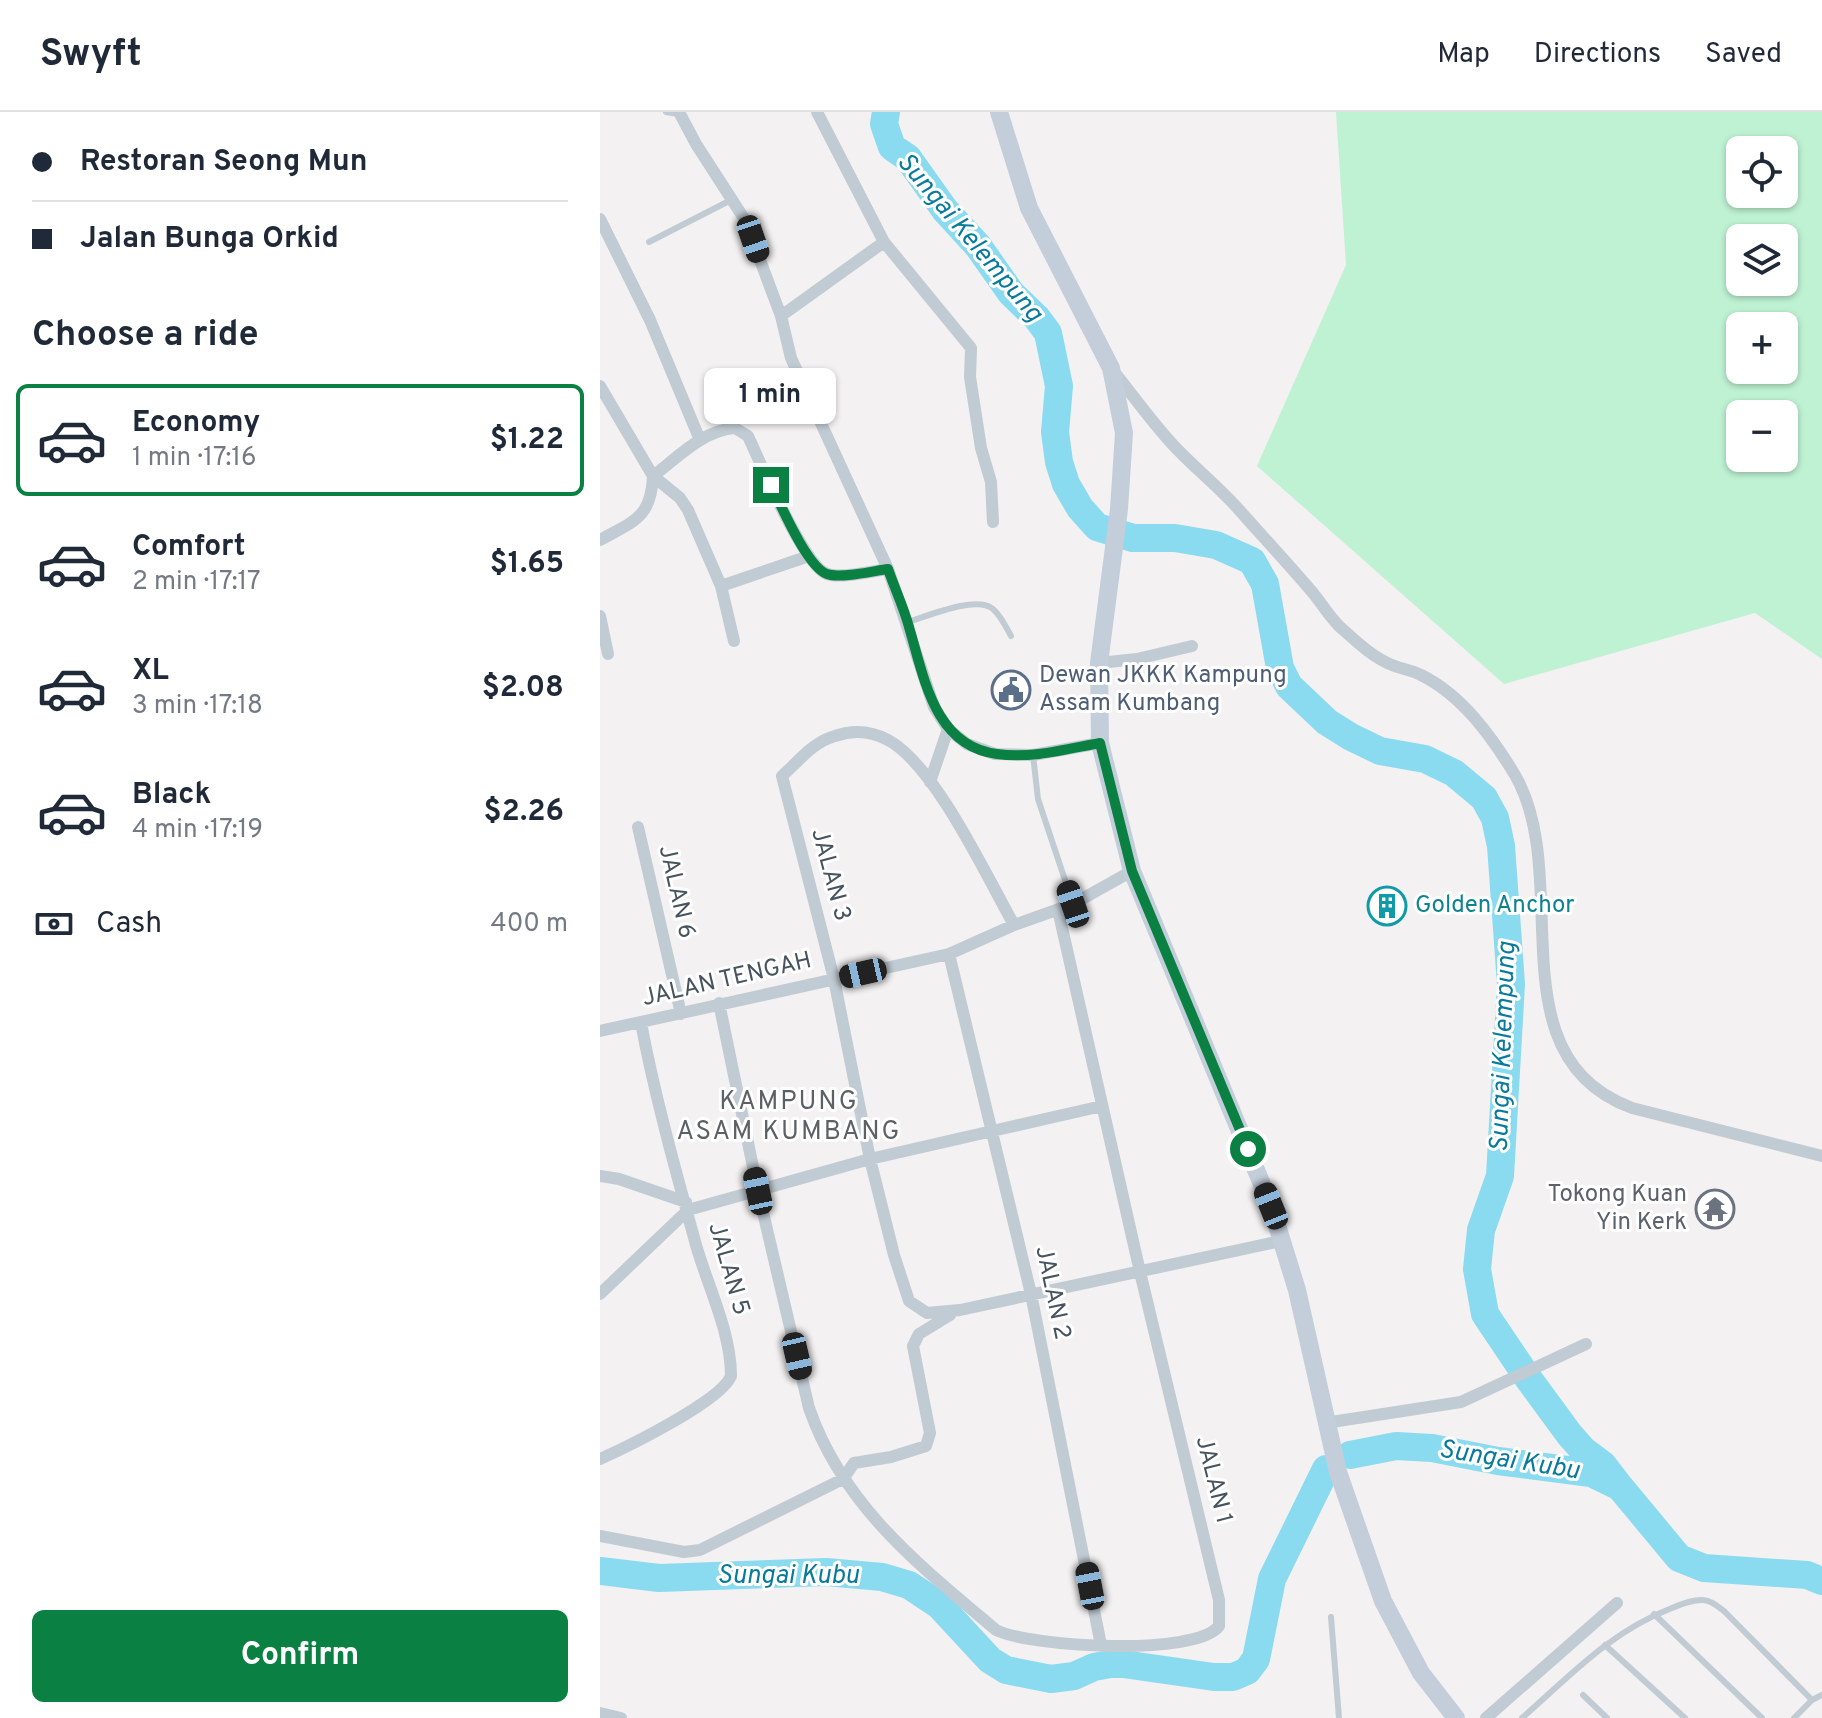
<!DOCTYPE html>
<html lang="en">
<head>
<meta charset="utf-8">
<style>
  :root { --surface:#fff; --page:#f6f6f7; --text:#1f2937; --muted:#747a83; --line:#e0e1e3; --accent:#0b8043 }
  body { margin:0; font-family:Overpass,sans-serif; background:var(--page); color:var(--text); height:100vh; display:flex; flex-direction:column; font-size:30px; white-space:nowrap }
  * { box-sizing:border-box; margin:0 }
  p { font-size:26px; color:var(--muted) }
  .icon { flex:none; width:44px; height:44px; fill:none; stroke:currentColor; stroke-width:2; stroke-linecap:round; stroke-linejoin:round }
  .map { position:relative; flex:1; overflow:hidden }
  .details { display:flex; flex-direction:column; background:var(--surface); width:600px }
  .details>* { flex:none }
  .top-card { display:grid; align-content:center; height:176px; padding:0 32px; background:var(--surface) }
  .buttons { position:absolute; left:1126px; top:24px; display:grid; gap:16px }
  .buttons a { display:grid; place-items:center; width:72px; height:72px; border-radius:12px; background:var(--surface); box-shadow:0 2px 6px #0004; font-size:40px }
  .end { position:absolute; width:36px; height:36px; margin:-18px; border:10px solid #0b8043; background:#fff; box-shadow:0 0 0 4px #fff }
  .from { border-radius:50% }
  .bubble { position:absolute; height:56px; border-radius:12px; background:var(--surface); box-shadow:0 2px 6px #0004; font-size:26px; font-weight:700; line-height:56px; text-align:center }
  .car { position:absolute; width:24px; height:48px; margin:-24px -12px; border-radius:10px; box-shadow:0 0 6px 2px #0007; background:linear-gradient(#222 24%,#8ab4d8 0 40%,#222 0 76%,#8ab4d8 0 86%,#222 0) }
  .top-card b { display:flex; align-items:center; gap:28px; height:76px; font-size:30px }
  .top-card b+b { border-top:2px solid var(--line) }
  .top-card i { width:20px; height:20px; background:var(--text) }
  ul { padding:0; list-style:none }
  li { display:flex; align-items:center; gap:24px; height:112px; margin:0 16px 12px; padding:0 16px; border:4px solid transparent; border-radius:12px }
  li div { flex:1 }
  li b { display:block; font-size:30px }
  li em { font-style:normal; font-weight:700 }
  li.on { border-color:var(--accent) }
  li>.icon { width:72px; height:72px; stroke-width:1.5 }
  h2 { padding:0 32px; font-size:36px; line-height:96px }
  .pay { display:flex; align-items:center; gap:20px; height:88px; padding:0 32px; font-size:30px }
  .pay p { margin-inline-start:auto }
  .primary-button { display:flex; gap:16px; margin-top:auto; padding:16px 32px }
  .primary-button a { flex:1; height:92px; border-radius:12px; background:var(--accent); color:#fff; font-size:32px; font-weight:700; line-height:92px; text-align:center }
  header { display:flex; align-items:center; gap:48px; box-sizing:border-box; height:112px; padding:0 40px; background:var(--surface); border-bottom:2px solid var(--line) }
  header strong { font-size:38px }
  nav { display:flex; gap:44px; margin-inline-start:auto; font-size:28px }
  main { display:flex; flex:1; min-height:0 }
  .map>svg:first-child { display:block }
  .green { fill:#bef2d3; fill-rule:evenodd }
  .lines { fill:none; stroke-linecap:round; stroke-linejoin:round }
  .river { stroke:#8adaf0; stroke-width:28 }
  .service { stroke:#c1cbd3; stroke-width:6 }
  .minor { stroke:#c1cbd3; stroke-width:12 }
  .secondary { stroke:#c3ceda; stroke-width:18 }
  .route { stroke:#0b8043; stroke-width:10 }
  .labels { text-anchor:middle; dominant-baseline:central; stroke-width:6; stroke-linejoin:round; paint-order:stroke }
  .service-label { font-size:24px; fill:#4e5e75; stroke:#fff; text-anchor:start }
  .street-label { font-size:24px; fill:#47545f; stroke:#fff }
  .culture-label { font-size:24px; fill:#0d838f; stroke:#fff; text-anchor:start }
  .worship-label { font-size:24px; fill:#5b616d; stroke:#fff; text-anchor:end }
  .water-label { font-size:26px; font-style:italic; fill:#087a9b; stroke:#fff }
  .neighbourhood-label { font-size:26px; letter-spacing:2px; fill:#5d6166; stroke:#fff }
</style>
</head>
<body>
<header>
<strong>Swyft</strong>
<nav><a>Map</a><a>Directions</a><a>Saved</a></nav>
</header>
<main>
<section class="details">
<div class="top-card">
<b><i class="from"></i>Restoran Seong Mun</b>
<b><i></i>Jalan Bunga Orkid</b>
</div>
<h2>Choose a ride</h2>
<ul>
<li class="on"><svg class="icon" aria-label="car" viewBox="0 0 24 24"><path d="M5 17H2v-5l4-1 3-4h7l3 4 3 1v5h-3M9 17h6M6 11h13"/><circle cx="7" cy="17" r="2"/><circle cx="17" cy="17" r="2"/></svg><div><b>Economy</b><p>1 min · 17:16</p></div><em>$1.22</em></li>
<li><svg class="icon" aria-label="car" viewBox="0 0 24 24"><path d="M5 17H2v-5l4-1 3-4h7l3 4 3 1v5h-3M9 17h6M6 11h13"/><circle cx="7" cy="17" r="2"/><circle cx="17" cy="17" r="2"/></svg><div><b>Comfort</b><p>2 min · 17:17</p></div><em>$1.65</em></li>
<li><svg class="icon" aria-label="car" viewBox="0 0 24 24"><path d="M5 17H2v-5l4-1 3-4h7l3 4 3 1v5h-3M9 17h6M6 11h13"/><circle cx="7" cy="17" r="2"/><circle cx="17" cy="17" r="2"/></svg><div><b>XL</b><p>3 min · 17:18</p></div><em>$2.08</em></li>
<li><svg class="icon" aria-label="car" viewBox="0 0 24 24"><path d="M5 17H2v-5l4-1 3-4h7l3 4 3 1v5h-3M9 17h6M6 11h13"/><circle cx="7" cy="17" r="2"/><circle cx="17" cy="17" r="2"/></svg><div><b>Black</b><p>4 min · 17:19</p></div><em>$2.26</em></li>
</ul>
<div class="pay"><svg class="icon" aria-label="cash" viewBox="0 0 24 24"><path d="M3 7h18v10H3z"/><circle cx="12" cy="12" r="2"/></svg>Cash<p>400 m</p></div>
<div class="primary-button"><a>Confirm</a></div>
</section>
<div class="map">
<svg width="1222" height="1606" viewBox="0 0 1222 1606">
  <rect width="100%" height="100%" fill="#f3f1f1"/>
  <path class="green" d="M736,0H1222V547L1155,501L904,572L657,354L746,153ZM1140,38H1184V82H1140ZM1140,126H1184V170H1140ZM1140,214H1184V258H1140ZM1140,302H1184V346H1140Z"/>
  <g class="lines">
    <path class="river" d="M286,0L284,12L292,35L308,46L345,98L378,134L411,181L437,206L448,221L459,274L455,320L459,350L466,372L480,396L497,415L533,426H575L616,433L652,449L665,472L680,556L689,574L727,610L751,625L780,639L825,647L854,661L884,686L895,706L901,734L911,872L900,1064L881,1118L877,1157L885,1202L928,1266L969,1322L983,1338L1003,1353L1020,1375
      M750,1343L796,1334L832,1336L898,1349L991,1361L1020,1375L1079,1446L1104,1456L1207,1463L1222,1469
      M0,1459L59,1466L226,1460L282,1465L309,1473L339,1493L390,1548L406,1558L451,1567L474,1564L494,1555L516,1551L614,1565H633L647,1559L656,1547L672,1467L726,1357"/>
    <path class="service" d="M66,0L79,2
      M49,130L131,88
      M308,510C328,504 376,483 393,497C401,504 406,515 411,524
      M433,643L438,687L473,792
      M1054,1502L1162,1606
      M731,1505L739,1606
      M1005,1533L1085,1606
      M983,1583L1007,1606
      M922,1606C970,1564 1011,1519 1072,1496C1081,1492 1091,1488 1102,1488C1111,1488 1117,1494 1124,1499L1212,1588
      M1194,1606L1212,1588L1222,1583"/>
    <path class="minor" d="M79,0L96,32L145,108L181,204L191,246L288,457L334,595L348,617L367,632L395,642L433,643L500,631
      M217,0L284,130L371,236L370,265L381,336L391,370L393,410
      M0,107L50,208L100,328
      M181,204L284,130
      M515,261C535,286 554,313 576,336C597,358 621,377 641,400C665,427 689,453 713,481C722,492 729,504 739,514C756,529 772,545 792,553C802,557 812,558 821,563C862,583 892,625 915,663C975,767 892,944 1032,996L1222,1044
      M0,274L53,364L80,386L88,398L121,474L134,529
      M0,428C34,409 51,406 53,364C77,346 103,318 135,316L148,324C160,350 204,454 227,462C241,467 273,459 288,457
      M121,474L209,444
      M0,504L8,542
      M499,551L537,547L592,534
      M330,670L348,617
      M38,715L81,902
      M414,813C387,765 335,653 288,628C271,619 252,618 235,624C213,630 199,649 182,664L234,867L270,1047L294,1143L309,1189L327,1201L360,1198L681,1129
      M349,842L431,1182L501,1533
      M119,891L158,1079L209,1296C243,1394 319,1453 396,1518C430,1535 595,1545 619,1514V1488L540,1160L458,798
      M0,919L349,842L414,813L473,792L532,759
      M0,1064L19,1067L86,1090
      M0,1182L88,1098L270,1047L502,994
      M725,1311L861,1290L986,1232
      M0,1347C27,1335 121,1289 131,1264C131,1220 108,1175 96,1133C76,1060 55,985 41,911
      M0,1424L84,1440L100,1438L243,1367L254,1351L291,1345L326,1334L330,1321L313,1234L319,1222L350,1203
      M0,1601L21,1606
      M886,1606L1017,1491"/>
    <path class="secondary" d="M399,0L429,96L511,256L524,321L519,397L499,551L500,631L532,759L671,1094L697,1178L738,1360L783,1489L821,1561L856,1606"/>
  </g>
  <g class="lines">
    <path class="route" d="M171,373C181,393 207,455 227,462C240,467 273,459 288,457C295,477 304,496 309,515C324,565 334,634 397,642C431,647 467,637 500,631L532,759L648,1037"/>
  </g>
  <defs>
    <g id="civic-ring" transform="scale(2)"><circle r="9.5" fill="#fff" stroke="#5c6f8a" stroke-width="1.5"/><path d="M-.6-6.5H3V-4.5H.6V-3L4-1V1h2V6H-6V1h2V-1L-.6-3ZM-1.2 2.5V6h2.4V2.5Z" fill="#5c6f8a"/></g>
    <g id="building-ring" transform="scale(2)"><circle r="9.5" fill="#fff" stroke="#0f9aa8" stroke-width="1.5"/><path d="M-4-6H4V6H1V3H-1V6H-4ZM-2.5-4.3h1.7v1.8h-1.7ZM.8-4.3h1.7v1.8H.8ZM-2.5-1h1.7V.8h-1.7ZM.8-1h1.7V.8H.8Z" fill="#0f9aa8"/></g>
    <g id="temple-ring" transform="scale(2)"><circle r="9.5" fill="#fff" stroke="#6b7280" stroke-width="1.5"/><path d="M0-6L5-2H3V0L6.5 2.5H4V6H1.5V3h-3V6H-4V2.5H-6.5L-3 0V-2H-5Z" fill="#6b7280"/></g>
  </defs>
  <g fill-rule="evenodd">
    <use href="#civic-ring" x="411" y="578"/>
    <use href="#building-ring" x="787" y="794"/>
    <use href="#temple-ring" x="1115" y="1097"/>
  </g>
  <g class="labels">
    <g class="service-label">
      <text x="439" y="564">Dewan JKKK Kampung<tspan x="439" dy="28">Assam Kumbang</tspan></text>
    </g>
    <g class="street-label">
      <text transform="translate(230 763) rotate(75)">JALAN 3</text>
      <text transform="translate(76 780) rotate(77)">JALAN 6</text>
      <text transform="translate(127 868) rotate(-13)">JALAN TENGAH</text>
      <text transform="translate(128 1157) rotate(74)">JALAN 5</text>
      <text transform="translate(452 1181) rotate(78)">JALAN 2</text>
      <text transform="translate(613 1368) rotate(76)">JALAN 1</text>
    </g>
    <g class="culture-label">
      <text x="815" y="794">Golden Anchor</text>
    </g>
    <g class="worship-label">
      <text x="1087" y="1083">Tokong Kuan<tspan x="1087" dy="28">Yin Kerk</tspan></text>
    </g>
    <g class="water-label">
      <text transform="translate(369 126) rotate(50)">Sungai Kelempung</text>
      <text transform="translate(904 935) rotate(-88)">Sungai Kelempung</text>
      <text transform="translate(909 1349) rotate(9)">Sungai Kubu</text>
      <text x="188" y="1464">Sungai Kubu</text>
    </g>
    <g class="neighbourhood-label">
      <text x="189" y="990">KAMPUNG<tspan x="189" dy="30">ASAM KUMBANG</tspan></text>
    </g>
  </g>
</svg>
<div class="buttons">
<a><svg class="icon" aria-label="locate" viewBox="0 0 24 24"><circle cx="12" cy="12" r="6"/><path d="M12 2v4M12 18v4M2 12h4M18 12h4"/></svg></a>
<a><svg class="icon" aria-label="layers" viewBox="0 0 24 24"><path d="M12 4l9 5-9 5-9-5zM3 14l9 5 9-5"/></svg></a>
<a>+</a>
<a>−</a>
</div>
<i class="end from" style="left:648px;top:1037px"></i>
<i class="end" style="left:171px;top:373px"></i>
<div class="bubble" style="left:104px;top:256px;width:132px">1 min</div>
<i class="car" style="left:153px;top:127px;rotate:161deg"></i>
<i class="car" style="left:473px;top:792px;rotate:341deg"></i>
<i class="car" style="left:263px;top:861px;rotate:257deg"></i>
<i class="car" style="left:158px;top:1079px;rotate:348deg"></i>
<i class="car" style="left:671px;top:1094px;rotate:338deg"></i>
<i class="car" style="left:197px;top:1244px;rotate:167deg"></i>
<i class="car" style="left:490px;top:1474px;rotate:349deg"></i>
</div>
</main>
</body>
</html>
